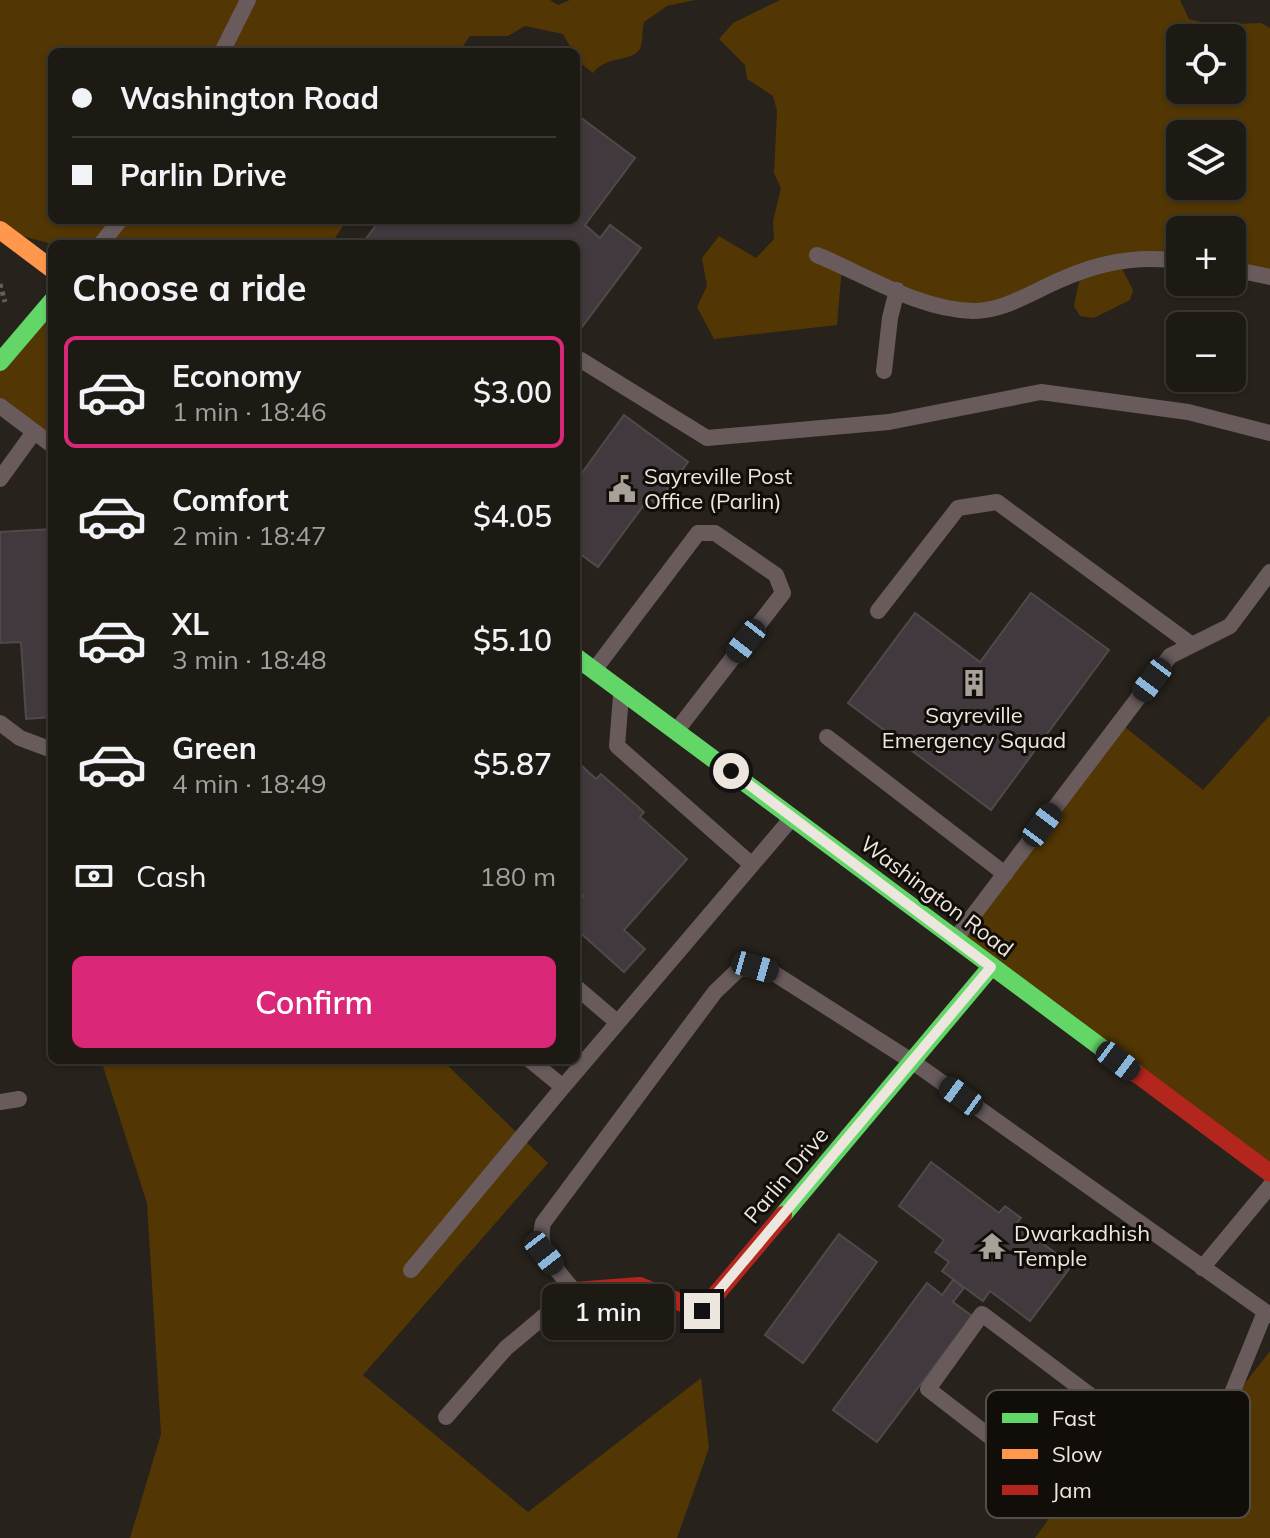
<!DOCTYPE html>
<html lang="en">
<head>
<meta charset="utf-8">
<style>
  :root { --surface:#1d1a14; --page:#2a2722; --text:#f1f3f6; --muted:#a0a1a0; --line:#3b3834; --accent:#db2777 }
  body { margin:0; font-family:Mulish,sans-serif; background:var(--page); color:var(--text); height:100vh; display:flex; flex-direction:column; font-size:30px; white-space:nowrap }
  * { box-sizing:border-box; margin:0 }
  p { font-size:26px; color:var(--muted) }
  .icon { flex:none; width:44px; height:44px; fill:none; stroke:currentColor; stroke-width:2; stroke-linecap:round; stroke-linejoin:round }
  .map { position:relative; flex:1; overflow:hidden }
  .side { position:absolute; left:48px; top:240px; width:532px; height:824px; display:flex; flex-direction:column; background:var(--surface); border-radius:12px; box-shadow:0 2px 6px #0004,0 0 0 2px var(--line) }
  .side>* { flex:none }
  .guide { position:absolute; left:48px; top:48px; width:532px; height:176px; border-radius:12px; box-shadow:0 2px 6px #0004,0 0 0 2px var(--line); display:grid; align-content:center; height:176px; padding:0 24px; background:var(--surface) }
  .fabs { position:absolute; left:1166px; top:24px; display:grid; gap:16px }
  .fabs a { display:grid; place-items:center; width:80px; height:80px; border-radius:12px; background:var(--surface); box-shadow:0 2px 6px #0004,0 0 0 2px var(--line); font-size:40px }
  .end { position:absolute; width:36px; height:36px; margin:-18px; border:10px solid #ede6de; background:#111; box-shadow:0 0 0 4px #111 }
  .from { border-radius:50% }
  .bubble { position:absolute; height:56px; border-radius:12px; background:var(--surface); box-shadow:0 2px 6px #0004,0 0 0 2px var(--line); font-size:26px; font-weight:600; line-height:56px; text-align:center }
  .car { position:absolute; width:24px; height:48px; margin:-24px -12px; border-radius:10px; box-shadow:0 0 6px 2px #0007; background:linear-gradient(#222 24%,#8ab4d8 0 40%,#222 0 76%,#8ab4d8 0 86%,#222 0) }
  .guide b { display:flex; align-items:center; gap:28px; height:76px; font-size:30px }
  .guide b+b { border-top:2px solid var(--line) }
  .guide i { width:20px; height:20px; background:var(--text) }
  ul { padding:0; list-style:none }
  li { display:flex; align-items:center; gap:24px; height:112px; margin:0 16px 12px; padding:0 8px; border:4px solid transparent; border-radius:12px }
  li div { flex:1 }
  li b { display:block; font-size:30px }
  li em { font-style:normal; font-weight:600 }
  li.on { border-color:var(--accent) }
  li>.icon { width:72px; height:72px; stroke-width:1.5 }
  h2 { padding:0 24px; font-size:36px; line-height:96px }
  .pay { display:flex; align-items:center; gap:20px; height:88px; padding:0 24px; font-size:30px }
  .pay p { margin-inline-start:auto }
  .primary-button { display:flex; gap:16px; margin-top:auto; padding:16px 24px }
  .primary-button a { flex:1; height:92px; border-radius:12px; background:var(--accent); color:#fff; font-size:32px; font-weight:600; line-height:92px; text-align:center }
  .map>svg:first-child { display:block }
  .green { fill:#523604; fill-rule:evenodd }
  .building { fill:#42393f; stroke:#4e4a49; stroke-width:2 }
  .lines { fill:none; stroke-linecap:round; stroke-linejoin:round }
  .path { stroke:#665c5b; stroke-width:5; stroke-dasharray:4 4; stroke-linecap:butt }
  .lane { stroke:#695b5c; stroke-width:16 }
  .fast { stroke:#63d668; stroke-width:18 }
  .slow { stroke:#ff974d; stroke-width:18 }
  .jam { stroke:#b3261e; stroke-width:18 }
  .route { stroke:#ede6de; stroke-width:10 }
  .labels { text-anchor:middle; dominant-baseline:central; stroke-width:6; stroke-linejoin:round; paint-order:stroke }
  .poi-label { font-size:22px; fill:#ede6de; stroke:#110d08; text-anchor:start }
  .street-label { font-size:22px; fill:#ede6de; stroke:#110d08 }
  .key { fill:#110d08; stroke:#534e48; stroke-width:2 }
  .key-label { font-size:22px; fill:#ede6de }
</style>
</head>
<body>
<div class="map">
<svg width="1270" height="1538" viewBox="0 0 1270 1538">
  <rect width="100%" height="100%" fill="#27221b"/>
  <path class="green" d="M0,0H550L558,5L570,0H695L667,6L644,22C642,30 643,43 640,49C631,63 608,54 593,73L579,62L563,34L525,26L508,36H470L459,52H52V220H347L331,244H52L0,230Z
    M780,0H1180L1189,19L1214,25L1261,23L1270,28V277L1232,269V230H1180V261L1119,263L1133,290L1130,300L1094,318L1080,316L1074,306L1081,272L973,311L842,266L837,325L714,339L697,307L707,286L702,258L719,236L756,258L774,239L773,221L781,188L774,173L777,111L773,96L747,79L745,65L719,39L733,23ZM1180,38H1232V90H1180ZM1180,134H1232V186H1180Z
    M52,301V445L0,406V362Z
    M1270,715V1173L955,939L1125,727L1203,790Z
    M101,1060H442L548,1163L363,1375L528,1512L701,1378L709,1448L677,1538H130L161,1434L147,1203Z
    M1270,1351V1538H1035L1116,1425L1174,1475Z"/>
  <path class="building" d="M576,114L635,158L585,225L600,238L610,225L641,248L576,335V244H362L380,220H576Z
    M624,415L688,462L656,504L649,498L598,567L576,551V481Z
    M52,529V717L26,719L21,642L0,643V532Z
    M1031,593L1109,650L991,810L848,703L915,613L980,662Z
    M582,766L596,779L601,774L644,812L640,817L687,859L624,930L645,949L624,972L576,929V904L583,896L576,891V773Z
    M931,1162L999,1213L1005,1206L1021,1218L1016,1224L1072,1265L1030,1321L990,1291L983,1301L942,1271L949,1262L935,1252L944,1240L899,1206Z
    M839,1234L877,1262L803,1363L765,1335Z
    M953,1280L964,1288L953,1302L972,1316L877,1442L833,1410L927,1283L942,1295Z"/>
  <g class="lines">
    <path class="path" d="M0,284L5,302"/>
    <path class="lane" d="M222,52L248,0
      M101,244L120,220
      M817,255C866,275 919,310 973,311C1004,311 1032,292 1060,280C1097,263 1139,255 1180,261
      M1232,269L1270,277
      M581,360L707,438L889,422L1041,392L1188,412L1270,433
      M884,371L890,318L897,290
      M0,406L52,445
      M0,479L34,432
      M878,611L958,508L997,502L1192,645
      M595,669L698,533H715L776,575L783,593L677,730
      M621,696L617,746L752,865
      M0,723L20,738L52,750
      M827,737L1005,874
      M956,938L1170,656L1230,626L1270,572
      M576,987L617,1022
      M530,1060L563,1087L791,819
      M0,1102L19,1099
      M1202,1268L1270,1186
      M411,1270L563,1087
      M1091,1396L982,1314L928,1389L1067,1496H1134L1179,1467L1226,1408L1265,1312
      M446,1417L506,1348L574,1291C557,1269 536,1252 543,1223L715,992L740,968L772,972L913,1062L1270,1315"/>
    <path class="fast" d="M0,362L52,301
      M576,657L1137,1074
      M783,1215L991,967"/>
    <path class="slow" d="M0,230L52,269"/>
    <path class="jam" d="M1137,1074L1270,1173
      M574,1291L640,1286L702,1311L783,1215"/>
  </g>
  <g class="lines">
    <path class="route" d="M702,1311L991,967L731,771"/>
  </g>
  <defs>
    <g id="civic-bare" transform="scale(2.16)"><path d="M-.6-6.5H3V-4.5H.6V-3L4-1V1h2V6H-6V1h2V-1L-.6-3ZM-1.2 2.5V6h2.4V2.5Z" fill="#a8a19a" stroke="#110d08" stroke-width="2.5" paint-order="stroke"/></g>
    <g id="building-bare" transform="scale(2.16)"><path d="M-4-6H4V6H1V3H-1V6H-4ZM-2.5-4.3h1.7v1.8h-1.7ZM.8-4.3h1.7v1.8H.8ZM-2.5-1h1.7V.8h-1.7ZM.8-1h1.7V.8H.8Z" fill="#a8a19a" stroke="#110d08" stroke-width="2.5" paint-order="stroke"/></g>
    <g id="temple-bare" transform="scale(2.16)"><path d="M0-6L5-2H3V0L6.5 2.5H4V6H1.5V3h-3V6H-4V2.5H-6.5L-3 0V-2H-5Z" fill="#a8a19a" stroke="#110d08" stroke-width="2.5" paint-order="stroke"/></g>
  </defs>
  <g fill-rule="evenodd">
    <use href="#civic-bare" x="622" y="489"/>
    <use href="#building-bare" x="974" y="683"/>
    <use href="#temple-bare" x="992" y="1246"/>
  </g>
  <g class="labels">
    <g class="poi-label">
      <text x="644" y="476">Sayreville Post<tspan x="644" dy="25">Office (Parlin)</tspan></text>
      <text x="974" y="715" text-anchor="middle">Sayreville<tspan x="974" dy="25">Emergency Squad</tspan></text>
      <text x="1014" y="1233">Dwarkadhish<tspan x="1014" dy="25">Temple</tspan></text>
    </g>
    <g class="street-label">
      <text transform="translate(937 896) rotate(37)">Washington Road</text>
      <text transform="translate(786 1175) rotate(-50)">Parlin Drive</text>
    </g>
  </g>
  <rect x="986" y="1390" width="264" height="128" rx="12" class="key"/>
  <rect x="1002" y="1413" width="36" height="10" fill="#63d668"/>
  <rect x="1002" y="1449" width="36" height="10" fill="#ff974d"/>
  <rect x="1002" y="1485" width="36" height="10" fill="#b3261e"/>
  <g class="key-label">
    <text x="1052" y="1426">Fast</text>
    <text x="1052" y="1462">Slow</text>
    <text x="1052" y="1498">Jam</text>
  </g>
</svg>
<div class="fabs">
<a><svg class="icon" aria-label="locate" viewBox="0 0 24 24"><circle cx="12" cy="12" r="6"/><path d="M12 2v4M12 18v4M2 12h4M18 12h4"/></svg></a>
<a><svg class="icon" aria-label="layers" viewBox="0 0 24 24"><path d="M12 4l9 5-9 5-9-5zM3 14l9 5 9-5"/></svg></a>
<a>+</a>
<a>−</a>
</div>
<i class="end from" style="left:731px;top:771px"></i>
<i class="end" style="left:702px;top:1311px"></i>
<div class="bubble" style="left:542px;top:1284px;width:132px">1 min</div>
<i class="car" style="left:746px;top:641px;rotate:218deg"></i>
<i class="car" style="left:1152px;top:680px;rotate:217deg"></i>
<i class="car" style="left:1042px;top:825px;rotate:37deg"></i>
<i class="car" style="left:755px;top:967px;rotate:106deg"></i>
<i class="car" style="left:1118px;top:1061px;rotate:127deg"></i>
<i class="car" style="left:961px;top:1096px;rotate:306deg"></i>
<i class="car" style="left:544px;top:1253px;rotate:142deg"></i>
<div class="guide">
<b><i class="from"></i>Washington Road</b>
<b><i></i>Parlin Drive</b>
</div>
<section class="side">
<h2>Choose a ride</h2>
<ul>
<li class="on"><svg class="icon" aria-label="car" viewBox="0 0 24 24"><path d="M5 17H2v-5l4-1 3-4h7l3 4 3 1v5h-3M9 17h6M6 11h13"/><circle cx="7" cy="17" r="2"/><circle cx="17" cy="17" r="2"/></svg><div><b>Economy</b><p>1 min · 18:46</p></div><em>$3.00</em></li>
<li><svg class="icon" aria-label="car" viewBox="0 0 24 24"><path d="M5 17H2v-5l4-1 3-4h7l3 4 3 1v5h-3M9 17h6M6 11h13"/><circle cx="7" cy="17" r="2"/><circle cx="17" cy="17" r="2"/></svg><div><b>Comfort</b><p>2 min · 18:47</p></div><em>$4.05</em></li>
<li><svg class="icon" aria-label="car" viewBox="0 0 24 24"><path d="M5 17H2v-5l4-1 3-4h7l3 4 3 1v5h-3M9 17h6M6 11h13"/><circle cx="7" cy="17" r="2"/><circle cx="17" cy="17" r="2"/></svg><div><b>XL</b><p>3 min · 18:48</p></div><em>$5.10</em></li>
<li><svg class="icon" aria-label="car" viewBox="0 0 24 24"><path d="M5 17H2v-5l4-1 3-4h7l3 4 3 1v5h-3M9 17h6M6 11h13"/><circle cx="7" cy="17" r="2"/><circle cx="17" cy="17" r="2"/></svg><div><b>Green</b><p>4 min · 18:49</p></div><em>$5.87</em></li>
</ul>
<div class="pay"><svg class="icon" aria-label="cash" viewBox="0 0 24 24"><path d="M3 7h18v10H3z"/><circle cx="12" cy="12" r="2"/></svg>Cash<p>180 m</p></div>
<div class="primary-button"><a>Confirm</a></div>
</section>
</div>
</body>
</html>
